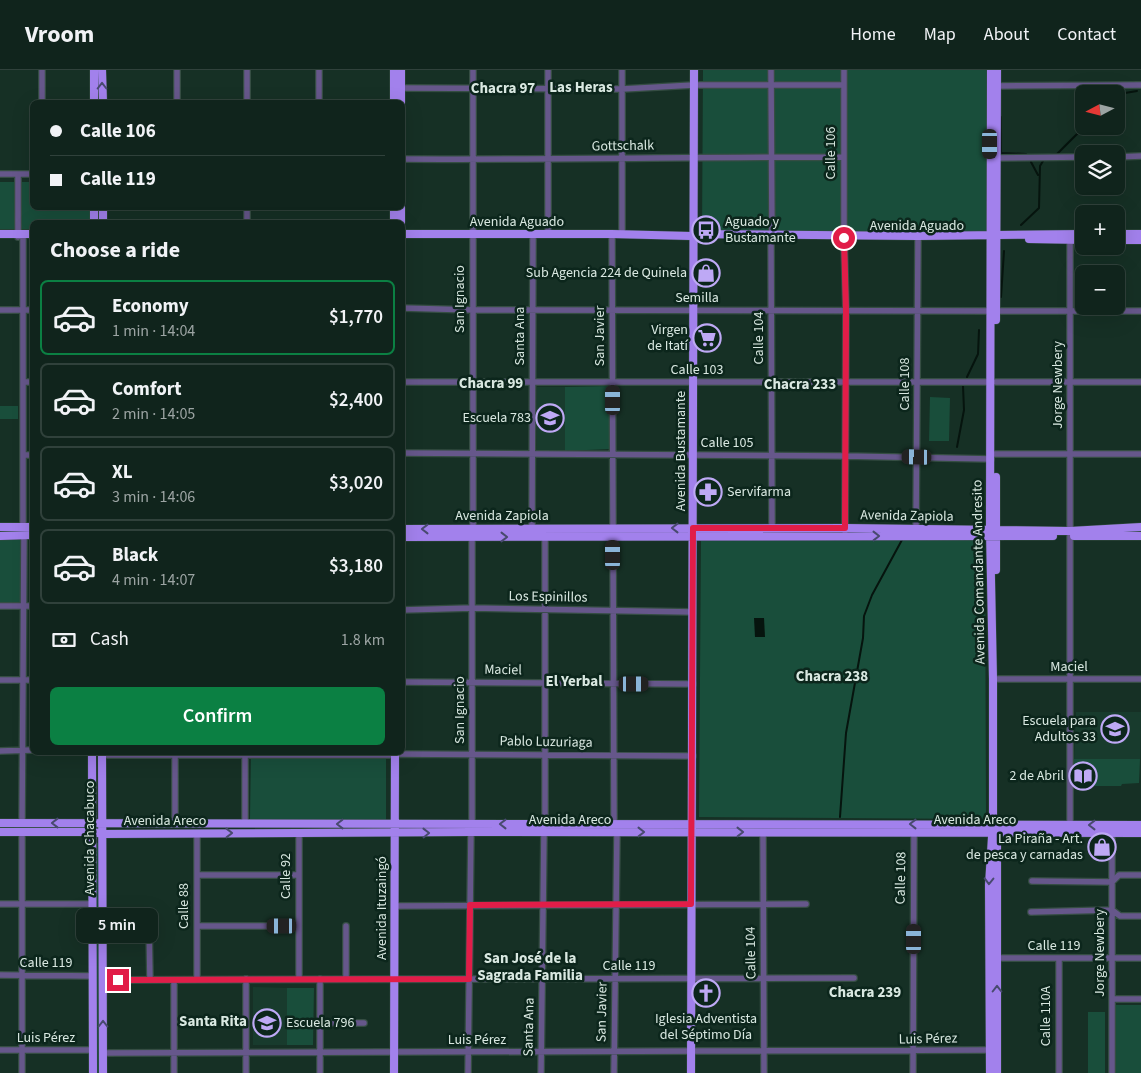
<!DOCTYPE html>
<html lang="en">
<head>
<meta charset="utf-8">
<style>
  :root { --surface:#10241c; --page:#192c25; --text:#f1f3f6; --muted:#9ca4a3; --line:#30413b; --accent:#0b8043 }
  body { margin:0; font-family:"Source Sans 3",sans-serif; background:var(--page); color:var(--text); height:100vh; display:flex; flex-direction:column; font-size:19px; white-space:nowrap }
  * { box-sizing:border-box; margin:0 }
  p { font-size:16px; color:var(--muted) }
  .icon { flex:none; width:28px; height:28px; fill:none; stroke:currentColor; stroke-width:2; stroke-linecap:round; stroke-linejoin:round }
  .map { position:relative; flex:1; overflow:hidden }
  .sheet { position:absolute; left:30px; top:150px; width:375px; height:535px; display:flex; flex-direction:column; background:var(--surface); border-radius:8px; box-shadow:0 5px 20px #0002,0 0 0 1px var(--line) }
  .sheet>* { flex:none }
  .banner { position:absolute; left:30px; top:30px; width:375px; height:110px; border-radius:8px; box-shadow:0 5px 20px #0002,0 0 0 1px var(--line); display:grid; align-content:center; height:110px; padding:0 20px; background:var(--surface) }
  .needle { width:32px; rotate:263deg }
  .fabs { position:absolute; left:1075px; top:15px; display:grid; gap:10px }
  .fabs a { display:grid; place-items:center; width:50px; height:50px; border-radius:8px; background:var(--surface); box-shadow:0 5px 20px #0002,0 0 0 1px var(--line); font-size:25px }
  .end { position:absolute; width:22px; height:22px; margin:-11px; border:6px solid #e11d48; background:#fff; box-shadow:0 0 0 2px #fff }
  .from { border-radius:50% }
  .bubble { position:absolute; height:35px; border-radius:8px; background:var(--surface); box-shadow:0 5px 20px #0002,0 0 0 1px var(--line); font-size:16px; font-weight:600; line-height:35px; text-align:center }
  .car { position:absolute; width:15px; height:30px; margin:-15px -8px; border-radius:6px; box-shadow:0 0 4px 1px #0007; background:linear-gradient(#222 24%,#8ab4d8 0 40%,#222 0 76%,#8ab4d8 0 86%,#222 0) }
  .banner b { display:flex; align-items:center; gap:18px; height:48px; font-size:19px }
  .banner b+b { border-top:1px solid var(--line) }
  .banner i { width:12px; height:12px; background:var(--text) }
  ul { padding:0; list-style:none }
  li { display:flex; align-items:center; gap:15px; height:75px; margin:0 10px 8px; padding:0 10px; border:2px solid var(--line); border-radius:8px }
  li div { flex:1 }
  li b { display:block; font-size:19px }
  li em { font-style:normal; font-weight:600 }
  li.current { border-color:var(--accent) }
  li>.icon { width:45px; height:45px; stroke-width:1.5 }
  h2 { padding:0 20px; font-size:22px; line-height:60px }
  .pay { display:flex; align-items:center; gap:12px; height:55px; padding:0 20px; font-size:19px }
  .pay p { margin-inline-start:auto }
  .primary-button { display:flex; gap:10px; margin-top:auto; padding:10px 20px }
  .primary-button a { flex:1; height:58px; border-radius:8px; background:var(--accent); color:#fff; font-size:20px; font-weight:600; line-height:58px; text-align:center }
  header { display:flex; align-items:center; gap:30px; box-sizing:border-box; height:70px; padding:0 25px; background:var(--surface); border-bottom:1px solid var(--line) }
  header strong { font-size:24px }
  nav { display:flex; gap:28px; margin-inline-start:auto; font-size:18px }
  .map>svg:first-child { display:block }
  .built { fill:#183b2d }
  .green { fill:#194e3b }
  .water { fill:#06140e }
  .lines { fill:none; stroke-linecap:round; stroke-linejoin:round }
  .stream { stroke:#06140e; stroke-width:2 }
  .minor-casing { stroke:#354d43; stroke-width:8 }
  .major-casing { stroke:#354d43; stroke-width:9 }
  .minor { stroke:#66578b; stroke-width:5.5 }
  .major { stroke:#a281ec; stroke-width:8 }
  .oneway { stroke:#484a6f }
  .route { stroke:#e11d48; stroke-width:6 }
  .labels { text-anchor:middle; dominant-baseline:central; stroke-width:5; stroke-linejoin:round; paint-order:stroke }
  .street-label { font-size:14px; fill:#d9e8e1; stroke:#0c261c }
  .poi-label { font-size:14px; fill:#d9e8e1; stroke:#0c261c; text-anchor:end }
  .neighbourhood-label { font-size:15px; font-weight:bold; fill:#d9e8e1; stroke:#0c261c }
</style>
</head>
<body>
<header>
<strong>Vroom</strong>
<nav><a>Home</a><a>Map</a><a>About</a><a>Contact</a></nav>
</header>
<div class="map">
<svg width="1141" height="1003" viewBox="0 0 1141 1003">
  <rect width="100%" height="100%" fill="#163025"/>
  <path class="built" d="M537,317H565V381L537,380Z
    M1076,642H1141L1140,689H1074Z
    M253,917L287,918V975H253Z"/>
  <path class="green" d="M703,0H989L988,164H702Z
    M0,112H32V138H90V152H32V159H0Z
    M610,316L609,379L565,381V317Z
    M930,327L950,328L949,371H929Z
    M0,336H18V349H0Z
    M0,469H20V533H0Z
    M985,469L986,749L699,747L701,470Z
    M251,683H386V750L250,749Z
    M1074,689H1140L1139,713L1122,714L1121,716H1074Z
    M97,773H101V1003H97Z
    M287,918H314L313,975H287Z
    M1115,935H1141V1003H1115Z
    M1088,942H1105V1003H1088Z"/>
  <path class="water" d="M754,548H764L765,567H755Z"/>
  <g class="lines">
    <path class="stream" d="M1116,29L1125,23L1137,21
      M1001,47V83L1026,84
      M1049,85L1057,84L1083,58L1088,56
      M1031,92L1038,105
      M1021,155L1039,138L1040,96L1043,91
      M1001,227L1004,181
      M967,307L978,284L979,260
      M957,377L964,340L963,316
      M840,747L846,663L863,568L864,546L872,525L903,468"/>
    <g class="minor-casing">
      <path id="minor" d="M42,0V32
        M177,0V32
        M771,0L772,165
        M844,0V165
        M995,16L1141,15
        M399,18L622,19L694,15H844
        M247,32V0
        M319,32V0
        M1116,87L1141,86
        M996,88L1084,87
        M402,89C550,90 697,87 844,87
        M0,104H32
        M18,104V167
        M247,138V152
        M548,164V0
        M612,164L613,458
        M622,164V0
        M771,168L772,458
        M844,168L846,241L845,461
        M402,238L473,240L991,241
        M0,240H32
        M996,241H1141
        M23,312H32
        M402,312H991
        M996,312H1141
        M402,383L845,386L991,389
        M995,384H1141
        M23,385H32
        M23,457V164
        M473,458V0
        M532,458L533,164
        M916,459L918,169
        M1070,461V170
        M613,467L614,754
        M0,536H32
        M402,540L472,538L693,542
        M997,609H1141
        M0,610H32
        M402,612L693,614
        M0,681L32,680
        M398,684L693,686
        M102,685H395
        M22,753L24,465
        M245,753V682
        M175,754V682
        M472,754V467
        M545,754V467
        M1070,755V466
        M763,762L764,1003
        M197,763V909
        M299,764V909
        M197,805H299
        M1032,811L1112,812L1119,805H1141
        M0,834H93
        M394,836L806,834
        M1031,842L1112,840L1120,846H1141
        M149,855L150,910
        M197,856H299
        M346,856V909
        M997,888H1141
        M0,905L93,906
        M246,909V1003
        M320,909V1003
        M103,910L854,908
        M174,910V1003
        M1112,929H1141
        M320,953H364
        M0,980H93
        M103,983L990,980
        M22,1003V762
        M468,1003L471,762
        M541,1003L544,762
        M614,1003L617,762
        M913,1003L914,763
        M1059,1003V888
        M1112,1003V763"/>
    </g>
    <g class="major-casing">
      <path id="major" d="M102,0L103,32
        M94,32V0
        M394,32V0
        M401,32V0
        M94,138V152
        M103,138V152
        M401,138V152
        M394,152V138
        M0,164H32
        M402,164H612L691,166L694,164L918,166L1084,164
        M1116,164H1141
        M1029,169L1084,170
        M1116,170H1141
        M996,250L997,0
        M996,407V500
        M0,457H32
        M402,459L845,458L1070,461L1141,457
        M0,466L32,465
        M1074,466H1141
        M402,467L1053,466
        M92,682L93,1003
        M102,682L103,1003
        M0,753L1141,755
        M997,759V1003
        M0,762H93L103,764L471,762L1141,763
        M394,1003L395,682
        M691,1003L694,0
        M990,1003L989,815L993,751V609L990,460L991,0"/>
    </g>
    <use href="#minor" class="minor"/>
    <use href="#major" class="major"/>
  </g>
  <defs><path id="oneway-chevron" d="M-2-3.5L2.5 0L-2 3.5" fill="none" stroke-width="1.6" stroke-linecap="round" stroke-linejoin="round" transform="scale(1.25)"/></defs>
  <g class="oneway">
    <use href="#oneway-chevron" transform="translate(102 16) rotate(-90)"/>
    <use href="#oneway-chevron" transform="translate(675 458) rotate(180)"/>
    <use href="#oneway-chevron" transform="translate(425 459) rotate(180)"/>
    <use href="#oneway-chevron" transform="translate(876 466)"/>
    <use href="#oneway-chevron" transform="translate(504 467)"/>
    <use href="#oneway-chevron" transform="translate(55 753) rotate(-180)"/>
    <use href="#oneway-chevron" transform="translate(340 754) rotate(-180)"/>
    <use href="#oneway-chevron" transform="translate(503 754) rotate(-180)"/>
    <use href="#oneway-chevron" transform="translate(913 754) rotate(-180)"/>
    <use href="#oneway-chevron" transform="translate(1092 755) rotate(180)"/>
    <use href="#oneway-chevron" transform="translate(641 762)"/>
    <use href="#oneway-chevron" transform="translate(740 762)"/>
    <use href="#oneway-chevron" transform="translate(229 763)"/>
    <use href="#oneway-chevron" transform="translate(426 763) rotate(-1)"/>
    <use href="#oneway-chevron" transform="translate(989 811) rotate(91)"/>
    <use href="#oneway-chevron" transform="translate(997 919) rotate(-90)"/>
    <use href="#oneway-chevron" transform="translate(103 954) rotate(-90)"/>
  </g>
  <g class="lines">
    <path class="route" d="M118,910L469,909L470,835L691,834L693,458H845L846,241L844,168"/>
  </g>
  <defs>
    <g id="bus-ring" transform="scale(1.4375)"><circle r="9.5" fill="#0c261c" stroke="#bea9f5" stroke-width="1.5"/><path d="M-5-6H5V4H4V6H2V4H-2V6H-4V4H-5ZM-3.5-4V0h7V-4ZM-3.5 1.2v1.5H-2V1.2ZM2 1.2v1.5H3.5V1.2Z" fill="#bea9f5"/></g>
    <g id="shop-ring" transform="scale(1.4375)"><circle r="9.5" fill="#0c261c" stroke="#bea9f5" stroke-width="1.5"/><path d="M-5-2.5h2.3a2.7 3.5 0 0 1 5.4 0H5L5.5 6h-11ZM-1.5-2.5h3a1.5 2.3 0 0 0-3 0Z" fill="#bea9f5"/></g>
    <g id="supermarket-ring" transform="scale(1.4375)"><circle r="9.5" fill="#0c261c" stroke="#bea9f5" stroke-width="1.5"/><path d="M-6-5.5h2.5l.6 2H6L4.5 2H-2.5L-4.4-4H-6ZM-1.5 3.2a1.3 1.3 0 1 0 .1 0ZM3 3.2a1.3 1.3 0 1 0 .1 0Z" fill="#bea9f5"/></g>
    <g id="school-ring" transform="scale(1.4375)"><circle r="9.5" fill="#0c261c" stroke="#bea9f5" stroke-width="1.5"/><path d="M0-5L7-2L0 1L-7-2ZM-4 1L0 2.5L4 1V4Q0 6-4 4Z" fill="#bea9f5"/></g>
    <g id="pharmacy-ring" transform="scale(1.4375)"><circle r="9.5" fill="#0c261c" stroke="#bea9f5" stroke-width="1.5"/><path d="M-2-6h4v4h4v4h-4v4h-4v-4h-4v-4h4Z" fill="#bea9f5"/></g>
    <g id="library-ring" transform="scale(1.4375)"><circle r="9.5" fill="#0c261c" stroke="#bea9f5" stroke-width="1.5"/><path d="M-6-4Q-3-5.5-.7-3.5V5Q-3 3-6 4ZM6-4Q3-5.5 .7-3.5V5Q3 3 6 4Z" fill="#bea9f5"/></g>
    <g id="church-ring" transform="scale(1.4375)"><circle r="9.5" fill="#0c261c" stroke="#bea9f5" stroke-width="1.5"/><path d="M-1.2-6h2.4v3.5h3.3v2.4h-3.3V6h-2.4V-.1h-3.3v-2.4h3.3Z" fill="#bea9f5"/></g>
  </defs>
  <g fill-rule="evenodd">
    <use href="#bus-ring" x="706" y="160"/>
    <use href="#shop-ring" x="706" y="203"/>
    <use href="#supermarket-ring" x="707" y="268"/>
    <use href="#school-ring" x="550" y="348"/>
    <use href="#pharmacy-ring" x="708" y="422"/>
    <use href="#school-ring" x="1115" y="659"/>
    <use href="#library-ring" x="1083" y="706"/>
    <use href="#shop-ring" x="1102" y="777"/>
    <use href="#church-ring" x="706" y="923"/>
    <use href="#school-ring" x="267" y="953"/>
  </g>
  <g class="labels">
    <g class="street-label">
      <text transform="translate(623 76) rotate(-1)">Gottschalk</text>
      <text transform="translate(831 83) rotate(-90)">Calle 106</text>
      <text x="517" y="152">Avenida Aguado</text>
      <text x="917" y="156">Avenida Aguado</text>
      <text x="697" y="228">Semilla</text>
      <text transform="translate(460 229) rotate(-90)">San Ignacio</text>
      <text transform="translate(520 266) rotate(-90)">Santa Ana</text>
      <text transform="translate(600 266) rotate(-90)">San Javier</text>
      <text transform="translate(759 268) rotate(-90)">Calle 104</text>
      <text x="697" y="300">Calle 103</text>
      <text transform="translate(905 314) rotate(-90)">Calle 108</text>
      <text transform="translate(1058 315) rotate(-90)">Jorge Newbery</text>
      <text x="727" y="373">Calle 105</text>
      <text transform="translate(681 381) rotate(-90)">Avenida Bustamante</text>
      <text x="502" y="446">Avenida Zapiola</text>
      <text transform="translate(907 446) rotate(1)">Avenida Zapiola</text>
      <text transform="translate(979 502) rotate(-91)">Avenida Comandante Andresito</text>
      <text transform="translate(548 527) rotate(1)">Los Espinillos</text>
      <text x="1069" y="597">Maciel</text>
      <text transform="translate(503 600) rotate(1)">Maciel</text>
      <text transform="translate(460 640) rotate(-90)">San Ignacio</text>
      <text transform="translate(546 672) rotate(1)">Pablo Luzuriaga</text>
      <text x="570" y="750">Avenida Areco</text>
      <text x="975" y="750">Avenida Areco</text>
      <text x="165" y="751">Avenida Areco</text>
      <text transform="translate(90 768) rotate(-90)">Avenida Chacabuco</text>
      <text transform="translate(286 806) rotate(-90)">Calle 92</text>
      <text transform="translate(901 808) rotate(-89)">Calle 108</text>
      <text transform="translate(184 836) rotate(-90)">Calle 88</text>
      <text transform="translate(382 838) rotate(-90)">Avenida Ituzaingó</text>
      <text x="1054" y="876">Calle 119</text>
      <text transform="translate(751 883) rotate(-91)">Calle 104</text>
      <text transform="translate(1100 883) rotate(-90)">Jorge Newbery</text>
      <text x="46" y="893">Calle 119</text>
      <text x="629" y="896">Calle 119</text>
      <text transform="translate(602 942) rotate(-89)">San Javier</text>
      <text transform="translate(1046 946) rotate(-90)">Calle 110A</text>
      <text transform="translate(529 957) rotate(-89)">Santa Ana</text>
      <text x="46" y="968">Luis Pérez</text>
      <text transform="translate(928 969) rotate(-1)">Luis Pérez</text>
      <text x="477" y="970">Luis Pérez</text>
    </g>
    <g class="poi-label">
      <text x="725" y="152" text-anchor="start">Aguado y<tspan x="725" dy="16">Bustamante</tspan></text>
      <text x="687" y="203">Sub Agencia 224 de Quinela</text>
      <text x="688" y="260">Virgen<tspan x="688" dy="16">de Itatí</tspan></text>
      <text x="531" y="348">Escuela 783</text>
      <text x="727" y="422" text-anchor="start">Servifarma</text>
      <text x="1096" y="651">Escuela para<tspan x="1096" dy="16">Adultos 33</tspan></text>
      <text x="1064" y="706">2 de Abril</text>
      <text x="1083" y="769">La Piraña - Art.<tspan x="1083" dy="16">de pesca y carnadas</tspan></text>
      <text x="706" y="949" text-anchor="middle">Iglesia Adventista<tspan x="706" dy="16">del Séptimo Día</tspan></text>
      <text x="286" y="953" text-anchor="start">Escuela 796</text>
    </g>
    <g class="neighbourhood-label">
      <text x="581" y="17">Las Heras</text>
      <text x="503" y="18">Chacra 97</text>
      <text x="491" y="313">Chacra 99</text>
      <text x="800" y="314">Chacra 233</text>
      <text x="832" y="606">Chacra 238</text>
      <text x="574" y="611">El Yerbal</text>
      <text x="530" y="888">San José de la<tspan x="530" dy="17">Sagrada Familia</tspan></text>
      <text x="865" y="922">Chacra 239</text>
      <text x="213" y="951">Santa Rita</text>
    </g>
  </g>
</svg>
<div class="fabs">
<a><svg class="needle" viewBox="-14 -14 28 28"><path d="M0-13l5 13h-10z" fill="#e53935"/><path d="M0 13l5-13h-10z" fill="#9ca4a3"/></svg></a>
<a><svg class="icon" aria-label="layers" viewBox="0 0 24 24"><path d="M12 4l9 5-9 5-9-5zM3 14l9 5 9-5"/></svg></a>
<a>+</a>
<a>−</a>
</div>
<i class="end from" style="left:844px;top:168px"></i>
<i class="end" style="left:118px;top:910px"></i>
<div class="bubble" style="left:76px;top:838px;width:82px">5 min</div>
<i class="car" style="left:990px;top:74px;rotate:180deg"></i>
<i class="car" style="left:613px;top:330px;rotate:0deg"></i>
<i class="car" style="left:917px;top:387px;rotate:271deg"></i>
<i class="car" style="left:613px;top:485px;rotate:0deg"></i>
<i class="car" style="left:634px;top:614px;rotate:90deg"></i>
<i class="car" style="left:282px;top:856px;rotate:270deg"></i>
<i class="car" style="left:914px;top:869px;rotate:0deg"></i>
<div class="banner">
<b><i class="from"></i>Calle 106</b>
<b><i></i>Calle 119</b>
</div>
<section class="sheet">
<h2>Choose a ride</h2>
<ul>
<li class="current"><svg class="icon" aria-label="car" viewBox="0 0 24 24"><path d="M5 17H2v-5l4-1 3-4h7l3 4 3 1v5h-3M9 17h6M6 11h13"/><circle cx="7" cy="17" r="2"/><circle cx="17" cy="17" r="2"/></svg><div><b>Economy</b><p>1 min · 14:04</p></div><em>$1,770</em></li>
<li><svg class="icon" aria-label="car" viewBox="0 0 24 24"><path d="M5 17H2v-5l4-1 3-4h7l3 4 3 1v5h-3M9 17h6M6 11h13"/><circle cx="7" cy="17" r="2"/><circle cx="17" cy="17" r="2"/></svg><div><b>Comfort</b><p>2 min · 14:05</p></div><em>$2,400</em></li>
<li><svg class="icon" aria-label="car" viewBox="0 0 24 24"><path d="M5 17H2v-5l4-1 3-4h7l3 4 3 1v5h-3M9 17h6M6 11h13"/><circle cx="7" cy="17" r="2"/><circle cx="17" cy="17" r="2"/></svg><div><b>XL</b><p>3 min · 14:06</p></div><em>$3,020</em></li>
<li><svg class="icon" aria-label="car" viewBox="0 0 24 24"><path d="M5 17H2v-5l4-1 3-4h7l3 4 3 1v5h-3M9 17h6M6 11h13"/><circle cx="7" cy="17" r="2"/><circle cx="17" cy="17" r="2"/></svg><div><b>Black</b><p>4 min · 14:07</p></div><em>$3,180</em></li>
</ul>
<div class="pay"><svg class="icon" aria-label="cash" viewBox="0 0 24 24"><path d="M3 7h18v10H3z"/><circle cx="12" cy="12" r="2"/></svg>Cash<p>1.8 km</p></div>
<div class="primary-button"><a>Confirm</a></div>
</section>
</div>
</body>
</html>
